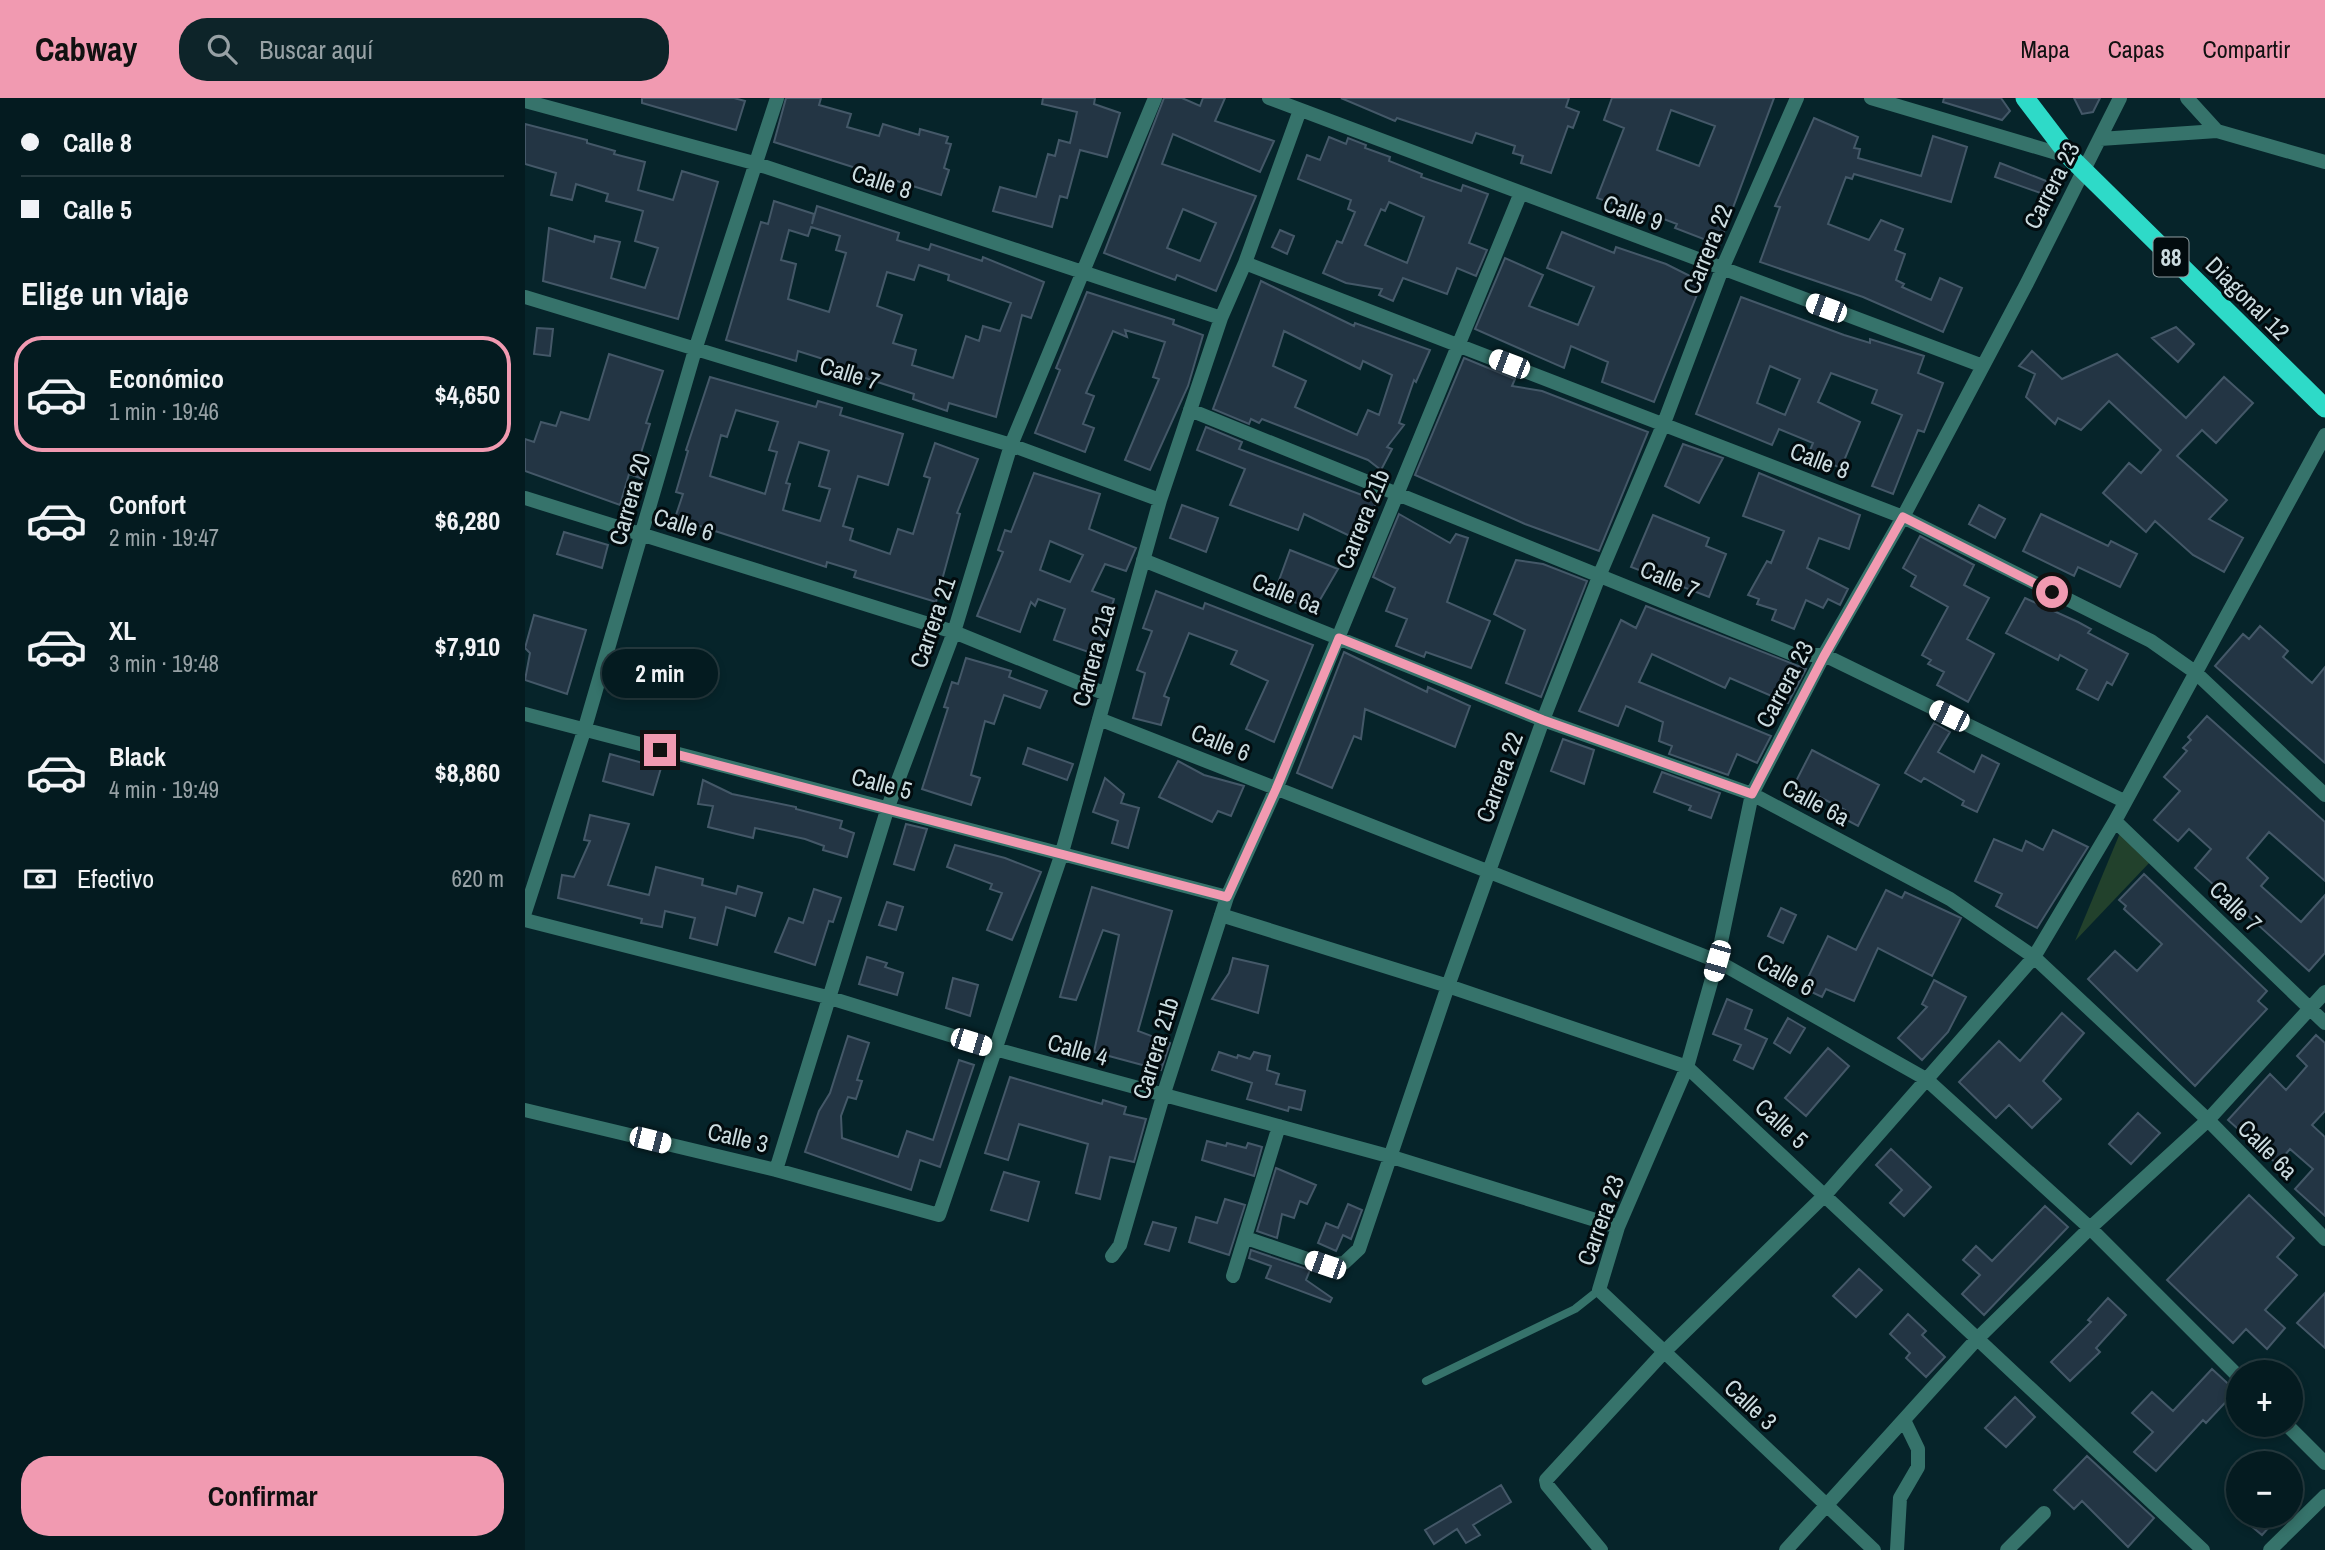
<!DOCTYPE html>
<html lang="es">
<head>
<meta charset="utf-8">
<style>
  :root { --surface:#041b20; --page:#0d2429; --text:#f1f3f6; --muted:#97a1a5; --line:#25393e; --accent:#f19ab1 }
  body { margin:0; font-family:"Archivo Narrow",sans-serif; background:var(--page); color:var(--text); height:100vh; display:flex; flex-direction:column; font-size:26px; white-space:nowrap }
  * { box-sizing:border-box; margin:0 }
  p { font-size:23px; color:var(--muted) }
  .icon { flex:none; width:38px; height:38px; fill:none; stroke:currentColor; stroke-width:2; stroke-linecap:round; stroke-linejoin:round }
  .map { position:relative; flex:1; overflow:hidden }
  .side { display:flex; flex-direction:column; background:var(--surface); width:525px }
  .side>* { flex:none }
  .banner { display:grid; align-content:center; height:154px; padding:0 21px; background:var(--surface) }
  .tools { position:absolute; left:1701px; top:1262px; display:grid; gap:14px }
  .tools a { display:grid; place-items:center; width:77px; height:77px; border-radius:50%; background:var(--surface); box-shadow:0 4px 10px #0003,0 0 0 2px var(--line); font-size:35px }
  .end { position:absolute; width:32px; height:32px; margin:-16px; border:9px solid #f19ab1; background:#111; box-shadow:0 0 0 4px #111 }
  .from { border-radius:50% }
  .bubble { position:absolute; height:49px; border-radius:24px; background:var(--surface); box-shadow:0 4px 10px #0003,0 0 0 2px var(--line); font-size:23px; font-weight:700; line-height:49px; text-align:center }
  .car { position:absolute; width:21px; height:42px; margin:-21px -10px; border-radius:9px; box-shadow:0 0 5px 2px #0007; background:linear-gradient(#fff 24%,#345 0 40%,#fff 0 76%,#345 0 86%,#fff 0) }
  .banner b { display:flex; align-items:center; gap:24px; height:66px; font-size:26px }
  .banner b+b { border-top:2px solid var(--line) }
  .banner i { width:18px; height:18px; background:var(--text) }
  ul { padding:0; list-style:none }
  li { display:flex; align-items:center; gap:21px; height:116px; margin:0 14px 10px; padding:0 7px; border:4px solid transparent; border-radius:28px }
  li div { flex:1 }
  li b { display:block; font-size:26px }
  li em { font-style:normal; font-weight:700 }
  li.selected { border-color:var(--accent) }
  li>.icon { width:63px; height:63px; stroke-width:1.5 }
  h2 { padding:0 21px; font-size:32px; line-height:84px }
  .pay { display:flex; align-items:center; gap:18px; height:77px; padding:0 21px; font-size:26px }
  .pay p { margin-inline-start:auto }
  .cta { display:flex; gap:14px; margin-top:auto; padding:14px 21px }
  .cta a { flex:1; height:80px; border-radius:28px; background:var(--accent); color:#111; font-size:28px; font-weight:700; line-height:80px; text-align:center }
  header { display:flex; align-items:center; gap:42px; box-sizing:border-box; height:98px; padding:0 35px; background:var(--accent); color:#111 }
  header strong { font-size:33px }
  nav { display:flex; gap:38px; margin-inline-start:auto; font-size:24px }
  .search { width:490px; height:63px; background:var(--page); display:flex; align-items:center; gap:18px; box-sizing:border-box; padding:0 24px; border-radius:28px; color:var(--muted); font-size:26px }
  main { display:flex; flex:1; min-height:0 }
  .map>svg:first-child { display:block }
  .green { fill:#22412c }
  .building { fill:#233544; stroke:#445868; stroke-width:2; fill-rule:evenodd }
  .lines { fill:none; stroke-linecap:round; stroke-linejoin:round }
  .service { stroke:#36736b; stroke-width:8 }
  .minor { stroke:#36736b; stroke-width:14 }
  .trunk { stroke:#2edac8; stroke-width:19 }
  .route { stroke:#f19ab1; stroke-width:9 }
  .labels { text-anchor:middle; dominant-baseline:central; stroke-width:6; stroke-linejoin:round; paint-order:stroke }
  .shield { fill:#020b0e; stroke:#8f9da1; stroke-width:2 }
  .shield-label { font-size:23px; font-weight:bold; fill:#ccdce0 }
  .street-label { font-size:24px; fill:#ccdce0; stroke:#020b0e }
</style>
</head>
<body>
<header>
<strong>Cabway</strong>
<div class="search"><svg class="icon" aria-label="search" viewBox="0 0 24 24"><circle cx="10" cy="10" r="6"/><path d="M15 15l6 6"/></svg>Buscar aquí</div>
<nav><a>Mapa</a><a>Capas</a><a>Compartir</a></nav>
</header>
<main>
<section class="side">
<div class="banner">
<b><i class="from"></i>Calle 8</b>
<b><i></i>Calle 5</b>
</div>
<h2>Elige un viaje</h2>
<ul>
<li class="selected"><svg class="icon" aria-label="car" viewBox="0 0 24 24"><path d="M5 17H2v-5l4-1 3-4h7l3 4 3 1v5h-3M9 17h6M6 11h13"/><circle cx="7" cy="17" r="2"/><circle cx="17" cy="17" r="2"/></svg><div><b>Económico</b><p>1 min · 19:46</p></div><em>$4,650</em></li>
<li><svg class="icon" aria-label="car" viewBox="0 0 24 24"><path d="M5 17H2v-5l4-1 3-4h7l3 4 3 1v5h-3M9 17h6M6 11h13"/><circle cx="7" cy="17" r="2"/><circle cx="17" cy="17" r="2"/></svg><div><b>Confort</b><p>2 min · 19:47</p></div><em>$6,280</em></li>
<li><svg class="icon" aria-label="car" viewBox="0 0 24 24"><path d="M5 17H2v-5l4-1 3-4h7l3 4 3 1v5h-3M9 17h6M6 11h13"/><circle cx="7" cy="17" r="2"/><circle cx="17" cy="17" r="2"/></svg><div><b>XL</b><p>3 min · 19:48</p></div><em>$7,910</em></li>
<li><svg class="icon" aria-label="car" viewBox="0 0 24 24"><path d="M5 17H2v-5l4-1 3-4h7l3 4 3 1v5h-3M9 17h6M6 11h13"/><circle cx="7" cy="17" r="2"/><circle cx="17" cy="17" r="2"/></svg><div><b>Black</b><p>4 min · 19:49</p></div><em>$8,860</em></li>
</ul>
<div class="pay"><svg class="icon" aria-label="cash" viewBox="0 0 24 24"><path d="M3 7h18v10H3z"/><circle cx="12" cy="12" r="2"/></svg>Efectivo<p>620 m</p></div>
<div class="cta"><a>Confirmar</a></div>
</section>
<div class="map">
<svg width="1800" height="1452" viewBox="0 0 1800 1452">
  <rect width="100%" height="100%" fill="#06242a"/>
  <path class="green" d="M1595,735L1625,764L1550,843Z"/>
  <path class="building" d="M117,0H209L220,3L211,32L117,5Z
    M261,0H296L294,7L326,16L322,29L354,38L358,26L394,37L395,31L423,39L421,45L426,46L419,70L424,72L416,97L249,44Z
    M518,0H570L569,6L595,15L582,59L555,52L542,100L535,98L527,129L468,113L475,89L511,99L523,56L530,58L534,42L545,45L552,14L517,6Z
    M639,0H657L675,8L678,0H700L690,23L749,43L735,74L648,36L637,66L731,98L691,193L652,177L650,182L579,155ZM658,111L691,125L675,163L642,150Z
    M816,0H1044L1041,9L1054,14L1048,30L1043,28L1026,75L996,65L998,58L988,55L990,48L951,35L947,45L872,20L870,23Z
    M1087,0H1249L1194,147L1150,130L1152,126L1099,106L1097,109L1072,100L1099,30L1079,22ZM1146,12L1190,28L1174,68L1132,52Z
    M1419,0H1476L1485,13L1477,22L1418,4Z
    M1549,0H1575L1568,14L1557,16Z
    M1289,20L1333,39L1329,50L1335,51L1333,60L1396,78L1408,38L1442,49L1426,104L1329,76L1327,81L1321,79L1303,126L1344,142L1356,122L1378,131L1370,152L1380,156L1371,182L1379,186L1377,189L1406,202L1415,180L1437,190L1418,234L1338,199L1235,164L1255,109L1250,108Z
    M0,26L62,42V45L90,53L89,56L120,64L113,92L148,102L157,73L193,84L153,221L18,183L24,130L69,144L70,138L95,144L86,180L120,190L133,150L110,143L118,113L81,103L83,96L51,86L47,102L26,97L31,75L0,66Z
    M804,39L821,46L823,40L841,47L840,50L865,59L864,63L897,76L896,79L936,93L938,87L963,96L944,145L962,152L951,178L932,170L922,196L878,180L868,203L854,197L857,191L821,185L798,175L812,143L817,145L830,114L823,111L826,102L773,81L782,57L795,62ZM864,104L899,119L882,165L840,147L856,111L860,113Z
    M1475,65L1529,86L1524,98L1470,79Z
    M249,103L289,116L287,126L292,108L374,135L372,142L404,152L406,146L457,163L458,159L519,184L506,220L497,217L471,319L424,305L422,313L388,301L389,296L316,272L317,267L273,253L271,263L201,242L236,124L243,126ZM286,129L315,138L311,152L321,155L304,214L263,201L271,166L256,162L264,132L283,138ZM394,167L424,177L423,182L486,205L475,233L458,228L454,243L441,238L428,280L387,267L391,252L368,245L377,217L352,208L362,174L389,182Z
    M755,132L769,138L762,156L747,149Z
    M1037,134L1089,155L1091,149L1141,166L1177,184L1129,304L1077,284L1083,264L1046,248L1039,270L950,231L980,160L1018,177L1004,208L1053,227L1069,189L1022,170Z
    M736,183L829,228L830,225L905,252L891,284L889,282L874,325L879,327L862,349L867,351L856,372L843,362L737,321L734,325L726,321L724,326L688,311ZM759,233L835,271L838,263L867,277L854,317L843,312L832,337L770,309L781,283L748,268Z
    M562,194L649,222L648,226L678,237L663,288L625,372L600,362L634,281L628,279L640,244L600,232L602,239L588,233L561,295L569,298L558,326L569,330L560,354L510,335L535,272L531,270Z
    M1216,199L1319,237L1345,245V241L1399,258L1393,275L1418,285L1399,334L1393,332L1368,396L1347,388L1377,317L1347,305L1352,292L1306,275L1293,304L1335,324L1316,370L1283,357L1288,345L1254,331L1247,347L1171,316ZM1245,268L1275,281L1260,317L1232,305Z
    M1651,229L1669,246L1653,264L1627,240Z
    M12,230L28,231L25,258L9,256Z
    M1507,253L1537,281L1592,256L1661,320L1699,279L1728,305L1691,345L1677,332L1652,358L1702,402L1684,421L1718,440L1699,474L1668,457L1630,423L1621,434L1578,395L1604,365L1616,375L1636,352L1584,303L1556,332L1533,320L1530,326L1501,299L1510,276L1494,268Z
    M84,256L138,273L121,325L125,326L116,355L125,358L118,381L104,376L95,407L0,373V341L9,344L16,324L31,328L36,314L64,322Z
    M939,260L990,281L987,288L1017,293L1123,334L1074,453L1000,426L890,377Z
    M185,279L291,309L293,303L317,310L315,317L378,336L363,387L333,378L318,428L328,431L325,442L365,456L373,431L388,436L405,380L399,378L410,345L453,361L432,415L435,416L411,504L329,479L331,473L302,464L301,469L150,420L158,396L151,394L163,353L161,352ZM211,312L253,324L244,352L252,354L240,396L185,378L196,337L202,339ZM274,344L304,353L294,388L305,391L295,423L258,412L265,386L261,385Z
    M681,329L717,344L714,351L853,403L831,441L779,416L773,432L705,407L720,371L672,352Z
    M1158,346L1198,360L1174,405L1140,388Z
    M509,375L575,396L564,431L611,450L601,473L580,466L567,493L589,501L572,557L529,542L540,511L513,501L510,508L506,504L495,534L452,518L478,454L473,452L480,432L486,434ZM525,443L558,457L545,484L515,472Z
    M1234,375L1335,417L1324,451L1294,440L1282,470L1323,491L1315,507L1303,501L1298,510L1281,502L1269,531L1247,522L1251,512L1232,506L1234,501L1223,497L1242,463L1246,465L1259,433L1218,418Z
    M657,407L693,420L681,454L645,440Z
    M1454,407L1480,421L1470,440L1444,426Z
    M874,416L925,445L931,436L943,440L922,504L965,523L946,570L901,554L899,559L871,548L882,521L861,513L870,490L848,479Z
    M1516,416L1583,448L1586,443L1612,456L1595,489L1553,469L1549,478L1498,453Z
    M1128,417L1184,440L1181,448L1201,456L1184,499L1106,469Z
    M39,434L83,447L77,470L32,456Z
    M1395,438L1449,467L1439,487L1464,500L1442,541L1469,556L1443,604L1412,587L1419,574L1403,566L1406,562L1397,557L1423,509L1386,488L1391,478L1378,470Z
    M765,452L813,471L789,512L749,496Z
    M991,462L1018,466L1062,483L1016,599L981,585L1000,532L969,516Z
    M631,493L678,511L680,505L788,547L749,644L721,631L743,583L706,566L712,553L664,535L639,598L644,600L636,627L608,620L620,575L612,572L627,533L618,530Z
    M1500,500L1553,524L1566,531L1563,535L1603,556L1587,587L1582,584L1573,602L1552,591L1562,572L1535,557L1533,562L1481,535Z
    M1121,508L1281,571L1263,605L1205,580L1200,590L1127,556L1114,584L1246,638L1232,665L1212,656L1203,677L1144,656L1147,648L1134,643L1138,624L1115,614L1101,608L1093,628L1054,613L1096,522L1111,530Z
    M9,517L61,532L42,596L0,582L5,555L0,550Z
    M1735,528L1763,553L1758,559L1787,585L1800,569V665L1690,568L1718,536L1724,541Z
    M819,554L902,594L903,589L945,608L930,649L840,611L836,641L829,638L807,690L772,675Z
    M441,560L486,573L484,579L522,593L515,610L479,597L469,626L460,623L446,677L455,680L446,707L397,691L423,610L419,609L427,584L433,586Z
    M1682,618L1800,724V783L1744,734L1722,760L1743,780L1736,788L1776,824L1800,797V855L1784,873L1670,770L1686,751L1664,731L1653,743L1629,722L1655,693L1639,679L1662,653L1658,650L1666,642L1663,639Z
    M1409,625L1425,634L1413,654L1449,674L1457,657L1474,666L1452,714L1437,707L1439,703L1399,680L1396,684L1380,675Z
    M1038,641L1069,652L1059,686L1026,673Z
    M503,650L548,666L542,682L498,666Z
    M1287,652L1354,687L1333,728L1316,719L1320,712L1285,694L1281,701L1266,693Z
    M85,656L136,670L128,697L78,683Z
    M653,663L679,677L719,688L706,718L693,713L687,724L634,699Z
    M1137,674L1195,695L1186,720L1164,712L1166,708L1129,694Z
    M580,680L599,696L596,705L614,710L603,750L587,745L593,723L568,714Z
    M178,682L207,696L271,709V711L317,723L315,730L329,735L322,759L298,752L299,748L280,741L230,730L228,740L183,729L188,708L173,706Z
    M65,717L104,726L83,787L124,797L131,769L178,781L177,787L211,796L213,788L237,795L230,818L201,809L192,847L165,840L170,820L140,813L137,829L116,825L117,821L33,800L37,777L49,779L65,743L59,742Z
    M381,726L402,731L389,772L369,766Z
    M1528,732L1563,749L1512,830L1471,808L1477,796L1450,783L1469,741L1497,753L1501,743L1518,752Z
    M430,747L480,760L516,774L487,842L462,832L477,795L465,791L467,786L422,769Z
    M1619,776L1742,893L1733,903L1742,911L1670,988L1563,881L1590,853L1612,873L1637,846L1599,811L1601,808L1594,802Z
    M567,789L647,813L613,933L645,945L636,972L569,954L594,837L578,832L551,902L535,899Z
    M289,791L316,800L308,824L304,823L290,867L250,854L264,820L278,825Z
    M1361,792L1377,800L1380,794L1436,820L1407,878L1353,850L1329,903L1301,891L1297,899L1278,890L1303,838L1331,852Z
    M362,804L378,809L371,832L354,827Z
    M1256,810L1271,817L1258,845L1243,838Z
    M342,859L362,865L360,869L378,875L372,897L334,886Z
    M708,860L743,868L733,915L687,901L704,875Z
    M428,880L453,887L445,918L421,910Z
    M1409,882L1441,899L1423,934L1397,962L1373,940L1402,909L1397,906Z
    M1202,901L1227,912L1220,931L1242,941L1228,971L1209,962L1216,947L1188,936Z
    M1537,915L1559,935L1518,983L1536,1001L1507,1030L1484,1007L1471,1020L1434,984L1474,943L1495,963Z
    M1263,920L1280,930L1265,955L1249,945Z
    M1791,937L1800,945V1013L1787,1027L1800,1039V1118L1770,1091L1788,1071L1765,1051L1752,1066L1703,1022L1745,976L1761,992L1782,968L1772,958Z
    M323,938L344,945L332,982L337,983L331,1001L323,999L316,1018L317,1040L373,1059L382,1033L408,1042L434,962L449,967L415,1069L395,1062L386,1092L280,1054L294,1013L305,995Z
    M1303,950L1324,968L1281,1018L1260,1000Z
    M694,954L712,960L713,957L725,961L729,954L745,958L742,972L754,976L751,986L780,993L776,1012L764,1009L763,1013L722,1001L727,985L687,972Z
    M485,979L577,1006L578,1002L601,1009L599,1016L621,1021L609,1064L585,1059L575,1101L551,1095L563,1046L494,1026L483,1062L460,1055Z
    M1613,1015L1635,1035L1606,1066L1584,1046Z
    M682,1043L701,1048L702,1045L721,1050L723,1045L737,1049L729,1078L677,1062Z
    M1366,1051L1406,1089L1379,1118L1365,1105L1377,1092L1351,1067Z
    M751,1070L791,1087L782,1106L775,1103L769,1120L757,1116L752,1140L732,1133Z
    M479,1074L514,1084L503,1123L466,1112Z
    M1724,1097L1769,1140L1752,1159L1772,1177L1740,1212L1760,1230L1742,1251L1721,1231L1708,1245L1642,1182Z
    M700,1101L720,1107L704,1157L664,1144L671,1119L692,1125Z
    M823,1106L837,1112L826,1141L818,1137L811,1153L793,1145L801,1125L813,1130Z
    M1520,1108L1543,1129L1459,1217L1437,1196L1455,1177L1438,1162L1451,1148L1467,1163Z
    M628,1124L651,1130L644,1153L620,1146Z
    M726,1152L785,1172L781,1182L807,1200L805,1204L741,1180L746,1168L724,1160Z
    M1334,1171L1357,1192L1331,1219L1308,1198Z
    M1800,1195V1250L1772,1225Z
    M1583,1200L1601,1217L1571,1250L1575,1254L1545,1283L1526,1264L1566,1224L1563,1222Z
    M1383,1216L1401,1233L1397,1237L1420,1259L1401,1279L1381,1260L1385,1255L1365,1236Z
    M1687,1271L1711,1293L1681,1325L1678,1322L1631,1373L1609,1354L1628,1334L1607,1315L1627,1294L1648,1313Z
    M1490,1299L1510,1319L1481,1349L1460,1330Z
    M1562,1358L1629,1420L1603,1449L1557,1403L1549,1411L1529,1392Z
    M976,1387L986,1404L948,1427L955,1437L941,1445L932,1431L909,1446L900,1432Z
    M1714,1418H1754L1737,1437Z"/>
  <g class="lines">
    <path class="service" d="M901,1283L1050,1211L1074,1192"/>
    <path class="minor" d="M744,0L1458,268
      M1346,0L1545,59
      M1662,0L1692,33L1800,64
      M0,3L229,65L696,220
      M1575,41L1692,33
      M720,165L1378,419L1626,543L1670,574L1800,697
      M0,199L486,347L635,402
      M665,312L1270,557H1299L1599,703
      M0,400L429,534L581,596
      M618,462L1018,622L1227,696L1425,801L1509,859L1683,1022L1800,1141
      M0,616L702,799
      M574,621L1192,863L1401,981L1565,1130L1713,1278
      M1590,723L1800,925
      M0,814L59,633L170,252L252,0
      M696,817L923,888L1162,969L1678,1452
      M0,822L302,899L470,951L867,1059L1093,1129
      M0,1012L251,1072L414,1117L536,758L635,402L696,220L720,165L775,12
      M251,1072L363,709L429,534L486,347L630,0
      M721,1140L800,1167L819,1165L834,1151L923,888L1018,622L1075,476L1139,325L1197,171L1272,0
      M587,1158L595,1147L638,998L702,799L751,691L995,97
      M708,1178L754,1028
      M1761,1326L1800,1365
      M1076,1452L1022,1387L1021,1382L1138,1255L1301,1096L1509,859L1590,723L1800,337
      M1261,1452L1451,1242L1565,1130L1683,1022L1800,894
      M1349,1452L1074,1192L1093,1129L1162,969L1192,863L1227,696L1299,557L1378,419L1502,185L1595,0
      M1372,1452L1375,1400L1393,1369V1351L1379,1322
      M1482,1452L1519,1415
      M1745,1452L1800,1398"/>
    <path class="trunk" d="M1500,0L1545,59L1800,310"/>
  </g>
  <g class="lines">
    <path class="route" d="M135,652L702,799L751,691L814,540L1018,622L1227,696L1299,558L1378,419L1527,494"/>
  </g>
  <g class="labels">
    <rect class="shield" x="1628.5" y="139.5" width="35" height="39" rx="5"/>
    <g class="shield-label">
      <text x="1646" y="159">88</text>
    </g>
    <g class="street-label">
      <text transform="translate(357 83) rotate(18)">Calle 8</text>
      <text transform="translate(1526 87) rotate(-63)">Carrera 23</text>
      <text transform="translate(1108 114) rotate(20)">Calle 9</text>
      <text transform="translate(1182 151) rotate(-68)">Carrera 22</text>
      <text transform="translate(1723 200) rotate(45)">Diagonal 12</text>
      <text transform="translate(325 275) rotate(17)">Calle 7</text>
      <text transform="translate(1295 362) rotate(21)">Calle 8</text>
      <text transform="translate(104 401) rotate(-74)">Carrera 20</text>
      <text transform="translate(837 421) rotate(-68)">Carrera 21b</text>
      <text transform="translate(159 426) rotate(17)">Calle 6</text>
      <text transform="translate(1145 481) rotate(23)">Calle 7</text>
      <text transform="translate(762 495) rotate(22)">Calle 6a</text>
      <text transform="translate(407 524) rotate(-71)">Carrera 21</text>
      <text transform="translate(568 557) rotate(-75)">Carrera 21a</text>
      <text transform="translate(1259 586) rotate(-62)">Carrera 23</text>
      <text transform="translate(696 644) rotate(22)">Calle 6</text>
      <text transform="translate(974 679) rotate(-70)">Carrera 22</text>
      <text transform="translate(357 685) rotate(15)">Calle 5</text>
      <text transform="translate(1291 704) rotate(28)">Calle 6a</text>
      <text transform="translate(1711 808) rotate(44)">Calle 7</text>
      <text transform="translate(1261 876) rotate(29)">Calle 6</text>
      <text transform="translate(630 950) rotate(-73)">Carrera 21b</text>
      <text transform="translate(553 951) rotate(16)">Calle 4</text>
      <text transform="translate(1257 1025) rotate(42)">Calle 5</text>
      <text transform="translate(213 1039) rotate(13)">Calle 3</text>
      <text transform="translate(1743 1051) rotate(45)">Calle 6a</text>
      <text transform="translate(1075 1122) rotate(-70)">Carrera 23</text>
      <text transform="translate(1226 1306) rotate(43)">Calle 3</text>
    </g>
  </g>
</svg>
<div class="tools">
<a>+</a>
<a>−</a>
</div>
<i class="end from" style="left:1527px;top:494px"></i>
<i class="end" style="left:135px;top:652px"></i>
<div class="bubble" style="left:77px;top:551px;width:116px">2 min</div>
<i class="car" style="left:1301px;top:210px;rotate:290deg"></i>
<i class="car" style="left:984px;top:266px;rotate:291deg"></i>
<i class="car" style="left:1424px;top:618px;rotate:296deg"></i>
<i class="car" style="left:1192px;top:863px;rotate:196deg"></i>
<i class="car" style="left:446px;top:944px;rotate:107deg"></i>
<i class="car" style="left:125px;top:1042px;rotate:104deg"></i>
<i class="car" style="left:800px;top:1167px;rotate:289deg"></i>
</div>
</main>
</body>
</html>
